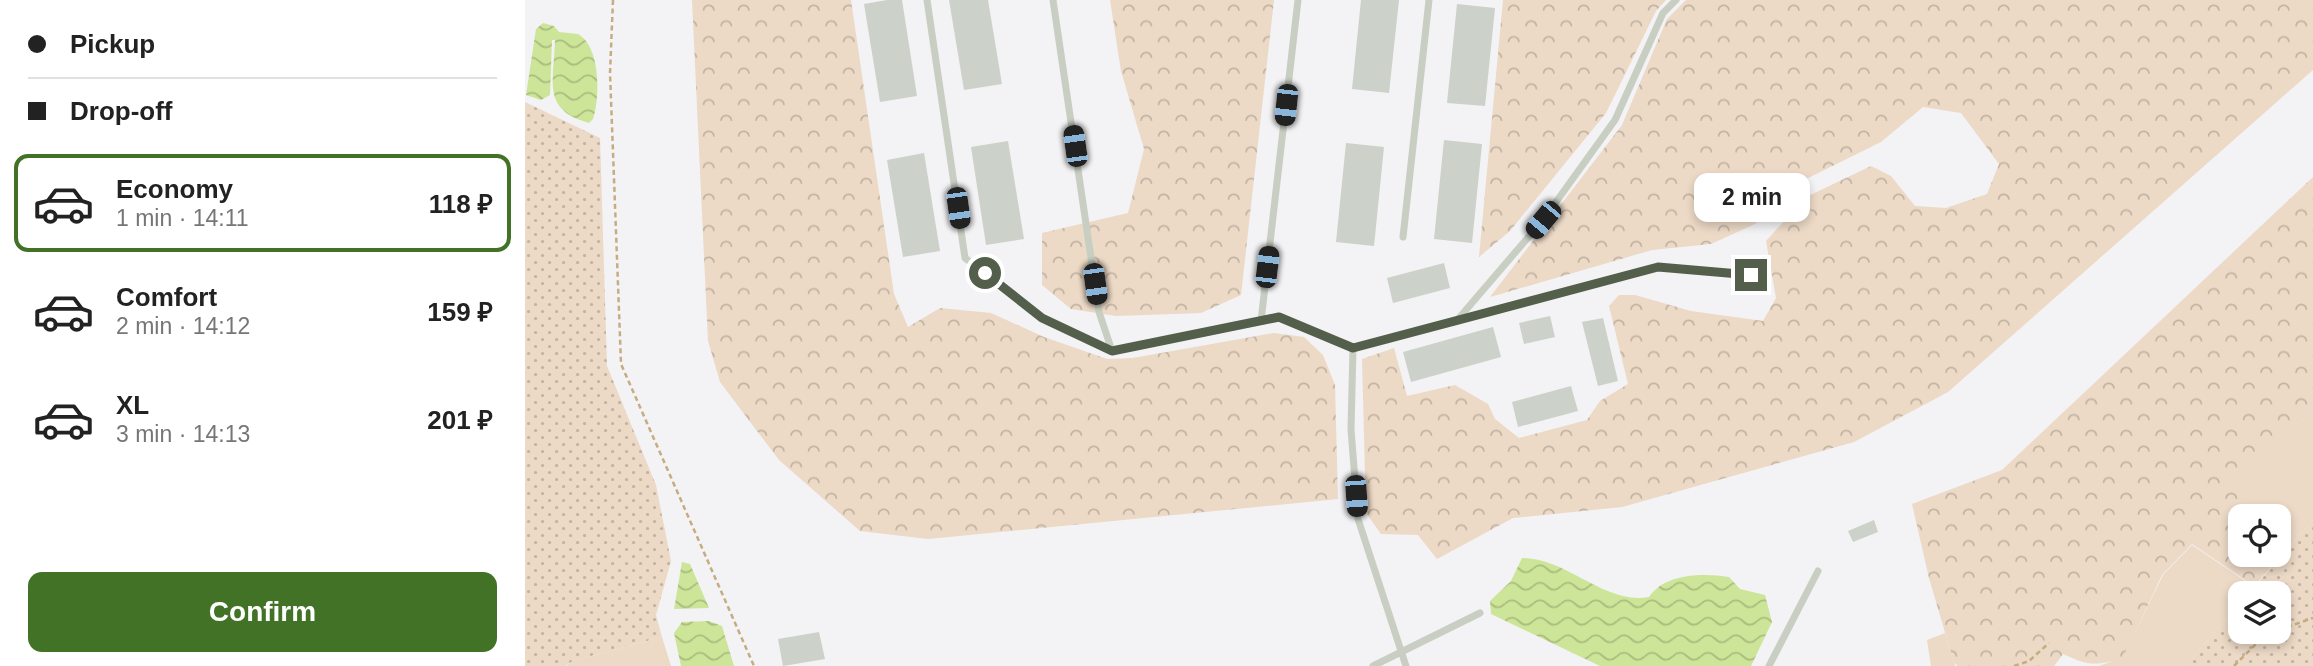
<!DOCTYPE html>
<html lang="en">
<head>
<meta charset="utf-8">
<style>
  :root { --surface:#fff; --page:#f2f2f2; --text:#222; --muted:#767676; --line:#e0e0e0; --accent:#417226 }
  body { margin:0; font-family:Helvetica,sans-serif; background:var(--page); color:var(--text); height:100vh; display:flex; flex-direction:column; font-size:26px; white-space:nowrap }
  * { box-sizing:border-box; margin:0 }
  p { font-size:23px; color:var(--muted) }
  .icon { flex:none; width:38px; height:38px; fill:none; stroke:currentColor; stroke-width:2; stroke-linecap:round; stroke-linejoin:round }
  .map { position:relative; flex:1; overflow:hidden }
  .side { display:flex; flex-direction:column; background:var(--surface); width:525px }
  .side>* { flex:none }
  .top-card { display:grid; align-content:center; height:154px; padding:0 28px; background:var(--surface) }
  .buttons { position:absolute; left:1703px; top:504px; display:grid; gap:14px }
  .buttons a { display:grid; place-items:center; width:63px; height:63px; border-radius:14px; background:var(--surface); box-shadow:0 4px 10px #0003; font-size:35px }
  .end { position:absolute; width:32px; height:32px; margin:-16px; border:9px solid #535e4b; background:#fff; box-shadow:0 0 0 4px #fff }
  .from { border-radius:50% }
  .bubble { position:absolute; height:49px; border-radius:14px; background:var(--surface); box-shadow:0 4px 10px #0003; font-size:23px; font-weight:700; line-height:49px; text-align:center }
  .car { position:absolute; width:21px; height:42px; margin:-21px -10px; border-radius:9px; box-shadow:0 0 5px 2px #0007; background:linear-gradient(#222 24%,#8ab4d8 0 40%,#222 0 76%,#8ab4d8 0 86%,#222 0) }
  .top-card b { display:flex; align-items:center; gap:24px; height:66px; font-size:26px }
  .top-card b+b { border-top:2px solid var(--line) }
  .top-card i { width:18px; height:18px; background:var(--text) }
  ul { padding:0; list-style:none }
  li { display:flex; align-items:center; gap:21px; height:98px; margin:0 14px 10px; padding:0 14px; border:4px solid transparent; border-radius:14px }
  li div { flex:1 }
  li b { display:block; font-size:26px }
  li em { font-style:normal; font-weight:700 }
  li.on { border-color:var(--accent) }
  li>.icon { width:63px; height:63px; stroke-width:1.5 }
  .primary-button { display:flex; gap:14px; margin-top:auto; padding:14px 28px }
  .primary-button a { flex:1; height:80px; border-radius:14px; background:var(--accent); color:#fff; font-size:28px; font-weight:700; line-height:80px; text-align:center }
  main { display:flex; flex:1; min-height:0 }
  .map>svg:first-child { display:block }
  .grass { fill:url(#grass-dots) }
  .forest { fill:url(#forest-crowns) }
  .green { fill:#ecd9c6 }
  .water { fill:url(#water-waves) }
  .building { fill:#ccd1ca }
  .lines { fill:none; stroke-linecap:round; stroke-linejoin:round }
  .path { stroke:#c7ab81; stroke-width:2.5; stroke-dasharray:5 3.5; stroke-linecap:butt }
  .service { stroke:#c8cfc2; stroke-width:7 }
  .route { stroke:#535e4b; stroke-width:9 }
</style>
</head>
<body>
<main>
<section class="side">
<div class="top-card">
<b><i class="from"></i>Pickup</b>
<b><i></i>Drop-off</b>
</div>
<ul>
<li class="on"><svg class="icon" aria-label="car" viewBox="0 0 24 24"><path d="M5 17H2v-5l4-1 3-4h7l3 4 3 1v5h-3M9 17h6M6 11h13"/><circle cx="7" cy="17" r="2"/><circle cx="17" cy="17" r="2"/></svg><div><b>Economy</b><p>1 min · 14:11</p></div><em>118 ₽</em></li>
<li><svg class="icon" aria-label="car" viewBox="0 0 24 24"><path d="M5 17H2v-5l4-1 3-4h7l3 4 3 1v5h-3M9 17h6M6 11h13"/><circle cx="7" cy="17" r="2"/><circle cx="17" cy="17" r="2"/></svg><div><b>Comfort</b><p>2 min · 14:12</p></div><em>159 ₽</em></li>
<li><svg class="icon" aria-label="car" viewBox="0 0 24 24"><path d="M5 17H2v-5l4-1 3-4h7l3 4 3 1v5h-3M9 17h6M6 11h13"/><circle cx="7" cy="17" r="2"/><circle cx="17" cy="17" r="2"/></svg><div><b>XL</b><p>3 min · 14:13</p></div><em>201 ₽</em></li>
</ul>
<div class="primary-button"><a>Confirm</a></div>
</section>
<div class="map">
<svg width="1788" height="666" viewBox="0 0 1788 666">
  <defs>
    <pattern id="grass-dots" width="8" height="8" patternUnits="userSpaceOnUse" patternTransform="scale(1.75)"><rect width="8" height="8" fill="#ecd9c6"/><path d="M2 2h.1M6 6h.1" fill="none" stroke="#c2b3a3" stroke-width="1.8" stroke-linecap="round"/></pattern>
    <pattern id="forest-crowns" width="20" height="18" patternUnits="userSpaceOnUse" patternTransform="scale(1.75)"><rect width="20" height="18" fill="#ecd9c6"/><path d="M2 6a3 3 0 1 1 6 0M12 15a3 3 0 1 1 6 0" fill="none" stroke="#c2b3a3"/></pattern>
    <pattern id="water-waves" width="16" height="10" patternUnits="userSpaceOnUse" patternTransform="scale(1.75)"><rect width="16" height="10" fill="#cde598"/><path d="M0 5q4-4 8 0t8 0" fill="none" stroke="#a9bd7e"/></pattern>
  </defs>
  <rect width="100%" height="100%" fill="#f3f2f4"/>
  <path class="grass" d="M0,102L75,138L82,366L131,485L146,561L131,615L137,637L48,661L40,666H0Z
    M1788,520V666H1660L1715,603V632H1754V593H1724Z"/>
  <path class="forest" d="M167,0H326L369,294L383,327L415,308L466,313L519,337L582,359L608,358L749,333L779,337L798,355L810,385L813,499L403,539L335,531L254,460L195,382L183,341Z
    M585,0H749L716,295L676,313L591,316L546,309L517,285V233L603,213L619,149L596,71Z
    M978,0H1141L1131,11L1081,113L985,231L954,257Z
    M1161,0H1788V70L1423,392L1329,442L1097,507L988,518L912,559L893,535L856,534L841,513L837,359L869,348L882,396L930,385L963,404L970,419L994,438L1062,420L1075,401L1103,384L1084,306L1094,295H1110L1166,311L1238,321L1251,298L1241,241L1281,197L1346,166L1366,176L1390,206L1421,208L1462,194L1474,164L1436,113L1398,107L1356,142L1269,185L1230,224L1186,244L1127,250L965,297L1097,125L1142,19Z
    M1788,177V412L1705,477L1751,516H1715V555H1754V519L1774,536L1729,586L1667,544L1637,575L1598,658C1570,666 1564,666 1538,654L1529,666H1433L1429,663L1404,578L1387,504L1477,470Z"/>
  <path class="green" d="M1788,412V520L1774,536L1704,477Z
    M1667,545L1729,587L1724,593H1715V603L1660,666H1574L1598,657L1638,575Z
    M1420,633L1430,666H1406L1402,640Z
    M137,637L146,666H41L48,661Z"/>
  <path class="water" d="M18,23L29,26L34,32L53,34C76,47 75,97 68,119L64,123C16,110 29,81 30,40H27L25,95L16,100L1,95L11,29Z
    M997,558C1043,558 1079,605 1124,597C1140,573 1179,573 1204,577L1215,589L1240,595L1247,622L1226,666H1075L966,614L965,601L986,581Z
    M157,562L165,564L184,608L149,609Z
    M184,621L197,626L209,666H156L149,633L157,622Z"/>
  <path class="building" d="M362,0H377L392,96L355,102L339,4Z
    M424,0H463L477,84L439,90Z
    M836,0H874L864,93L827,89Z
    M932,4L970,8L960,106L922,103Z
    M919,140L957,144L947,243L909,239Z
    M483,141L499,239L461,245L446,147Z
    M821,143L859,147L849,246L811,242Z
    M399,153L415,251L378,257L362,160Z
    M919,263L925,288L868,303L862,278Z
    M1025,316L1030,337L999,344L994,323Z
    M1078,318L1093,381L1073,386L1057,322Z
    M968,327L976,357L886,382L878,352Z
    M1046,386L1053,411L993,427L987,402Z
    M1349,520L1353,532L1328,542L1323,531Z
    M294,632L300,659L258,666L253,639Z"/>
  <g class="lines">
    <path class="path" d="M88,0L85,73L96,364L229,666
      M1754,630L1788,618
      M1489,666L1504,661L1524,643
      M1709,666L1733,642L1751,632"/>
    <path class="service" d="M402,0L440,258L517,318L587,351
      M528,0L574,312L587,351L754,318L828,348
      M878,237L904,0
      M934,318L1018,220L1090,120L1138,13L1151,0
      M736,321L773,0
      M848,666L955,613
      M881,666L833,519L826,429L828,348L1133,267L1226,275
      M1244,666L1293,571"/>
  </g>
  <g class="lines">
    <path class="route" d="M460,273L517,318L587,351L754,317L828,348L1133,267L1226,275"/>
  </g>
</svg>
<div class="buttons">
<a><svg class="icon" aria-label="locate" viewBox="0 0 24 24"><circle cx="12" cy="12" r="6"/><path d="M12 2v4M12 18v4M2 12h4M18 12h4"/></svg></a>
<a><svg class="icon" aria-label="layers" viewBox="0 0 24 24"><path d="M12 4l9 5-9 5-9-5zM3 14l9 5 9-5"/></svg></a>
</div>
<i class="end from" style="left:460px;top:273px"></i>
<i class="end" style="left:1226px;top:275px"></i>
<div class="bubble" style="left:1169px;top:173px;width:116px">2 min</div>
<i class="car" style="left:761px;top:105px;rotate:186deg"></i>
<i class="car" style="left:550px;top:146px;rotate:352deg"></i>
<i class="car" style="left:433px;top:208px;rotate:172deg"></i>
<i class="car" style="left:1018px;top:220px;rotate:220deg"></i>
<i class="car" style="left:742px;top:267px;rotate:7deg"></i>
<i class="car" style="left:570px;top:284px;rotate:172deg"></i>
<i class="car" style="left:831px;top:496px;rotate:176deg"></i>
</div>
</main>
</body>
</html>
